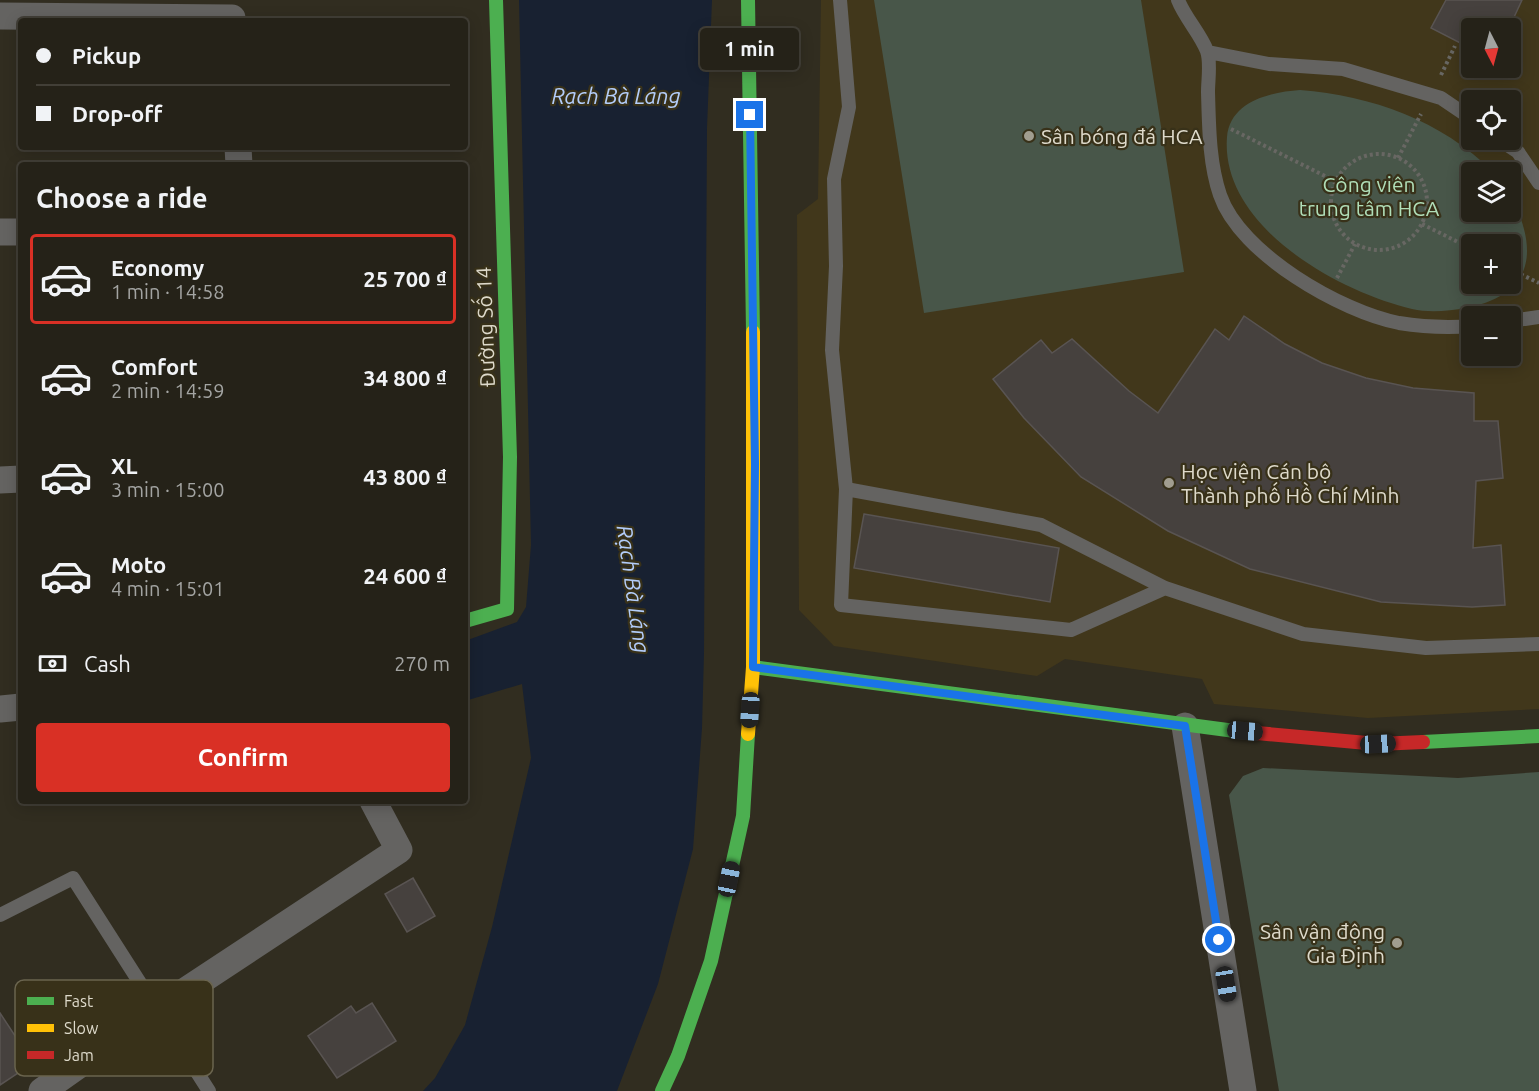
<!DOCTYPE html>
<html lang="en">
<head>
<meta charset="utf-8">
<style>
  :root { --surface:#252218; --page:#312f25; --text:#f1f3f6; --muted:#a3a4a2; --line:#423f37; --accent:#d93025 }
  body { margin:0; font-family:Ubuntu,sans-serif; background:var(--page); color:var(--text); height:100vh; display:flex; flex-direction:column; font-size:22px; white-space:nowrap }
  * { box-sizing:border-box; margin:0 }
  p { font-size:20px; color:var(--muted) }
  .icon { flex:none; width:33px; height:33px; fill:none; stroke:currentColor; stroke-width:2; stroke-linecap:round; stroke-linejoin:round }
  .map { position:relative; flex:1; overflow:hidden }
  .sheet { position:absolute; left:18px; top:162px; width:450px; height:642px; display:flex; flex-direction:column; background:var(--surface); border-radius:6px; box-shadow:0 3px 15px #0003,0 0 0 2px var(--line) }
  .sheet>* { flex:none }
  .top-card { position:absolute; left:18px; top:18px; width:450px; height:132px; border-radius:6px; box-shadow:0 3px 15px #0003,0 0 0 2px var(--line); display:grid; align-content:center; height:132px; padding:0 18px; background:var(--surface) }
  .needle { width:39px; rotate:174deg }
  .controls { position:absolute; left:1461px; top:18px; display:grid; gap:12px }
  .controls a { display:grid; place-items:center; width:60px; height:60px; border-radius:6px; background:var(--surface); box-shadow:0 3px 15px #0003,0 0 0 2px var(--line); font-size:30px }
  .end { position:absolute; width:27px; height:27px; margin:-14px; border:8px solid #1a73e8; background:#fff; box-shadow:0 0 0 3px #fff }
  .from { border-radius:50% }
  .bubble { position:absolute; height:42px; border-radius:6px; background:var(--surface); box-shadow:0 3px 15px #0003,0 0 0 2px var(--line); font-size:20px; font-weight:600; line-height:42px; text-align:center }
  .car { position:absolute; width:18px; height:36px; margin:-18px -9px; border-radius:8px; box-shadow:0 0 4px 2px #0007; background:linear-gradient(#222 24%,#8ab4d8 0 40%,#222 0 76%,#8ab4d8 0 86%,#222 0) }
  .top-card b { display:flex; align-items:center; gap:21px; height:57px; font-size:22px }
  .top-card b+b { border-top:2px solid var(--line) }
  .top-card i { width:15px; height:15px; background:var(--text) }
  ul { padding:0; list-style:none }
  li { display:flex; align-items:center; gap:18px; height:90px; margin:0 12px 9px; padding:0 6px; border:3px solid transparent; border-radius:6px }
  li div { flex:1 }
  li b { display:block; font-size:22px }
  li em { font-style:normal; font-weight:600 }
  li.selected { border-color:var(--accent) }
  li>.icon { width:54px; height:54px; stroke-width:1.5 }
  h2 { padding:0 18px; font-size:27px; line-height:72px }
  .pay { display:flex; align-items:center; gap:15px; height:66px; padding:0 18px; font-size:22px }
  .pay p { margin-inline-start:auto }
  .primary-button { display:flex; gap:12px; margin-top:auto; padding:12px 18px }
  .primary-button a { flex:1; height:69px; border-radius:6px; background:var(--accent); color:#fff; font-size:24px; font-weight:600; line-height:69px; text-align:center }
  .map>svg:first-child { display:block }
  .built { fill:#41371b; fill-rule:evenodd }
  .green { fill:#485649; fill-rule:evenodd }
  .water { fill:#182131 }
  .building { fill:#46413e; stroke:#595452; stroke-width:1.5 }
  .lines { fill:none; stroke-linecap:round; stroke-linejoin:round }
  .path { stroke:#686763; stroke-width:4; stroke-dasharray:3 3; stroke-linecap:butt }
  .lane { stroke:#646361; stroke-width:14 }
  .street { stroke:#646361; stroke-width:27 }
  .fast { stroke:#4caf50; stroke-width:14 }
  .slow { stroke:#ffc107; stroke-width:14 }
  .jam { stroke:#c62828; stroke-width:14 }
  .route { stroke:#1a73e8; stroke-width:8 }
  .poi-dot { fill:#a19d8f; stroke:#383119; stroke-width:2 }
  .labels { text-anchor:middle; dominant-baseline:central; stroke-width:4.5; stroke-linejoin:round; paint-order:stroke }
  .poi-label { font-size:21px; fill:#dedacb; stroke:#383119; text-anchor:start }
  .park-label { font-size:21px; fill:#b0deb8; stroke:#383119 }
  .street-label { font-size:21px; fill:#dedacb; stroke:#383119 }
  .water-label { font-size:22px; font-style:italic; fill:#b3cdfa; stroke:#383119 }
  .key { fill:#383119; stroke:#6a644e; stroke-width:1.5 }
  .key-label { font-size:16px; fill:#dedacb }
</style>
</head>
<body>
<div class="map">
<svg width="1539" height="1091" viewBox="0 0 1539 1091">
  <rect width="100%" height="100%" fill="#312d20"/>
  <path class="built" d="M821,0H1539V709L1368,718L1214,704L1202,679L1065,659L1037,676L834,646L799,610L797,215L818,199ZM1472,28H1510V68H1472ZM1472,100H1510V140H1472ZM1472,172H1510V212H1472ZM1472,244H1510V284H1472ZM1472,316H1510V356H1472Z"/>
  <path class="green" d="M874,0H1141L1184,272L924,313Z
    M1300,90C1372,96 1441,120 1493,172H1472V212H1510L1511,196C1539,251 1534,295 1466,308C1449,311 1429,313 1412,309C1337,291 1220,226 1227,137C1230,101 1271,92 1300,90ZM1472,244H1510V284H1472Z
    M1263,768L1458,778L1539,772V1091H1279L1229,795L1243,776Z"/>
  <path class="water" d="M519,0H712L707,128L704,653L702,728L693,849L658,984L617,1091H423L435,1078L465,1025L492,927L531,758L522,684L465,701V641L517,622L526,607L531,545Z"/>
  <path class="building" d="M1446,0H1522L1509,28H1472V49L1431,28Z
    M1244,316L1285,344L1322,363L1366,378L1413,388L1474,393V421H1498L1503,478L1476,481L1473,548L1501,545L1505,605L1472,607L1381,602L1250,569L1168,531L1081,477L1024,418L993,379L1041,340L1052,353L1072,339L1129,391L1158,413L1215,329L1229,340Z
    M864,514L1059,548L1050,602L854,568Z
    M413,878L435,916L407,932L385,894Z
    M372,1003L396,1041L337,1078L308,1036L351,1006L356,1013Z
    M0,1013L33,1063L0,1085Z"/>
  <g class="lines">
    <path class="path" d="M1441,75L1455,46
      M1231,129L1335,181
      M1331 202a48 48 0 1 1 96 0a48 48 0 1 1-96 0Z
      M1398,158L1421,114
      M1422,224L1472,249
      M1510,269L1539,283
      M1337,278L1355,244"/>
    <path class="lane" d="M840,0L849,107L834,179L836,266L832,350L846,489L1041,525L1165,588L1303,634L1426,648L1539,644
      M1178,0C1185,18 1200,33 1207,51C1211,62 1208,80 1208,92C1209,125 1209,163 1220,195C1240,254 1342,312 1399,323C1424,327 1447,328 1472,326
      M1208,52L1269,64L1343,69L1441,98L1472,119
      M1500,140L1518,152L1539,183
      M1510,321L1539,317
      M846,489L841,605L1071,630L1165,588
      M0,915L73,878L209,1091"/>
    <path class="street" d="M0,16L232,18
      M238,147L239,165
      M0,232H21
      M0,480L21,479
      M0,709L21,707
      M1185,726L1243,1091
      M42,1091L158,1009L399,850L373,801"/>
    <path class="fast" d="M748,0L753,332
      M465,621L507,609L510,457L496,0
      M753,667L1235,731
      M1423,742L1539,736
      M662,1091L678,1056L711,961L743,816L748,734"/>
    <path class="slow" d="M748,734L753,667V332"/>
    <path class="jam" d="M1235,731L1378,744L1423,742"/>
  </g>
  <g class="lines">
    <path class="route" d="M750,115L755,464L753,667L1185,726L1219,940"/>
  </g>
  <g class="poi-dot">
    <circle cx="1029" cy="136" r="6"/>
    <circle cx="1169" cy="483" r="6"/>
    <circle cx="1397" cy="943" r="6"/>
  </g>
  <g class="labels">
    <g class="poi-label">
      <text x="1041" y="136">Sân bóng đá HCA</text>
      <text x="1181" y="471">Học viện Cán bộ<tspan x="1181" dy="24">Thành phố Hồ Chí Minh</tspan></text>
      <text x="1385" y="931" text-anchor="end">Sân vận động<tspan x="1385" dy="24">Gia Định</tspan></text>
    </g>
    <g class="park-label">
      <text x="1369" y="184">Công viên<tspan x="1369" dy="24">trung tâm HCA</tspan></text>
    </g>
    <g class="street-label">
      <text transform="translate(485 327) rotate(-92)">Đường Số 14</text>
    </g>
    <g class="water-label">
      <text x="616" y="95">Rạch Bà Láng</text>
      <text transform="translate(634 589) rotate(82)">Rạch Bà Láng</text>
    </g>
  </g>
  <rect x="15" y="980" width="198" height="96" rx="9" class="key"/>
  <rect x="27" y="997" width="27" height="8" fill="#4caf50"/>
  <rect x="27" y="1024" width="27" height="8" fill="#ffc107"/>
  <rect x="27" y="1051" width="27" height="8" fill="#c62828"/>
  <g class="key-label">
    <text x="64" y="1007">Fast</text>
    <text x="64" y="1034">Slow</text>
    <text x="64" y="1061">Jam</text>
  </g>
</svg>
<div class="controls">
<a><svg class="needle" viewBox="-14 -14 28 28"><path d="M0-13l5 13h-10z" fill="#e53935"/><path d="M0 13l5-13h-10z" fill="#a3a4a2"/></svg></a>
<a><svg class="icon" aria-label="locate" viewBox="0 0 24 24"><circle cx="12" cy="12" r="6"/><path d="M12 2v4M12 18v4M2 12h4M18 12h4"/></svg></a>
<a><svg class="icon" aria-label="layers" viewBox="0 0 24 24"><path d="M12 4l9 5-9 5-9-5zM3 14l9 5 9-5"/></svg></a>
<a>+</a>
<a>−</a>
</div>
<i class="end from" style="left:1219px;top:940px"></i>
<i class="end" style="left:750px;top:115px"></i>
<div class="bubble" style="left:700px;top:28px;width:99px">1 min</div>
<i class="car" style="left:750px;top:710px;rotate:184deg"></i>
<i class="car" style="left:1245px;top:731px;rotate:95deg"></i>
<i class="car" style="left:1378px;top:744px;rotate:87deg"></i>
<i class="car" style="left:729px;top:879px;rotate:12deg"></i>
<i class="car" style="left:1226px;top:984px;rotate:171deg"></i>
<div class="top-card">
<b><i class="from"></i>Pickup</b>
<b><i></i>Drop-off</b>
</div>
<section class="sheet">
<h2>Choose a ride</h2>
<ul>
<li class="selected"><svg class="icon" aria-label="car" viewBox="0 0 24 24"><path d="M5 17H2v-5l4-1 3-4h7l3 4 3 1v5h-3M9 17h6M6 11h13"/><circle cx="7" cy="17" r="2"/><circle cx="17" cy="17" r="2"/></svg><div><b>Economy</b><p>1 min · 14:58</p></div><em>25 700 ₫</em></li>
<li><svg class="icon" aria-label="car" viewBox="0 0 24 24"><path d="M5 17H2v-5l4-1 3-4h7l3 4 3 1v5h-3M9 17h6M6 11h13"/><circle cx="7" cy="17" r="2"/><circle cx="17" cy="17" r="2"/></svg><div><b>Comfort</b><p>2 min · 14:59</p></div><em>34 800 ₫</em></li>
<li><svg class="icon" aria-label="car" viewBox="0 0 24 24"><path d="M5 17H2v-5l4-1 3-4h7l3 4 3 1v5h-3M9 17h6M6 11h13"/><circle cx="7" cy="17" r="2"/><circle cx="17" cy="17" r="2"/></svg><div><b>XL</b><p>3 min · 15:00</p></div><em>43 800 ₫</em></li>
<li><svg class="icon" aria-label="car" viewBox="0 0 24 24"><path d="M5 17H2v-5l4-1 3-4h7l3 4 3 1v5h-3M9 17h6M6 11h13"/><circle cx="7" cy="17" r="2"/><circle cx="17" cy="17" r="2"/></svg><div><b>Moto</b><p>4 min · 15:01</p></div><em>24 600 ₫</em></li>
</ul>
<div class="pay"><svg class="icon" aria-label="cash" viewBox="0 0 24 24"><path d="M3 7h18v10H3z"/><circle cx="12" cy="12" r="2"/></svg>Cash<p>270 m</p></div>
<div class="primary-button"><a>Confirm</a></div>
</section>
</div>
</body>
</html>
